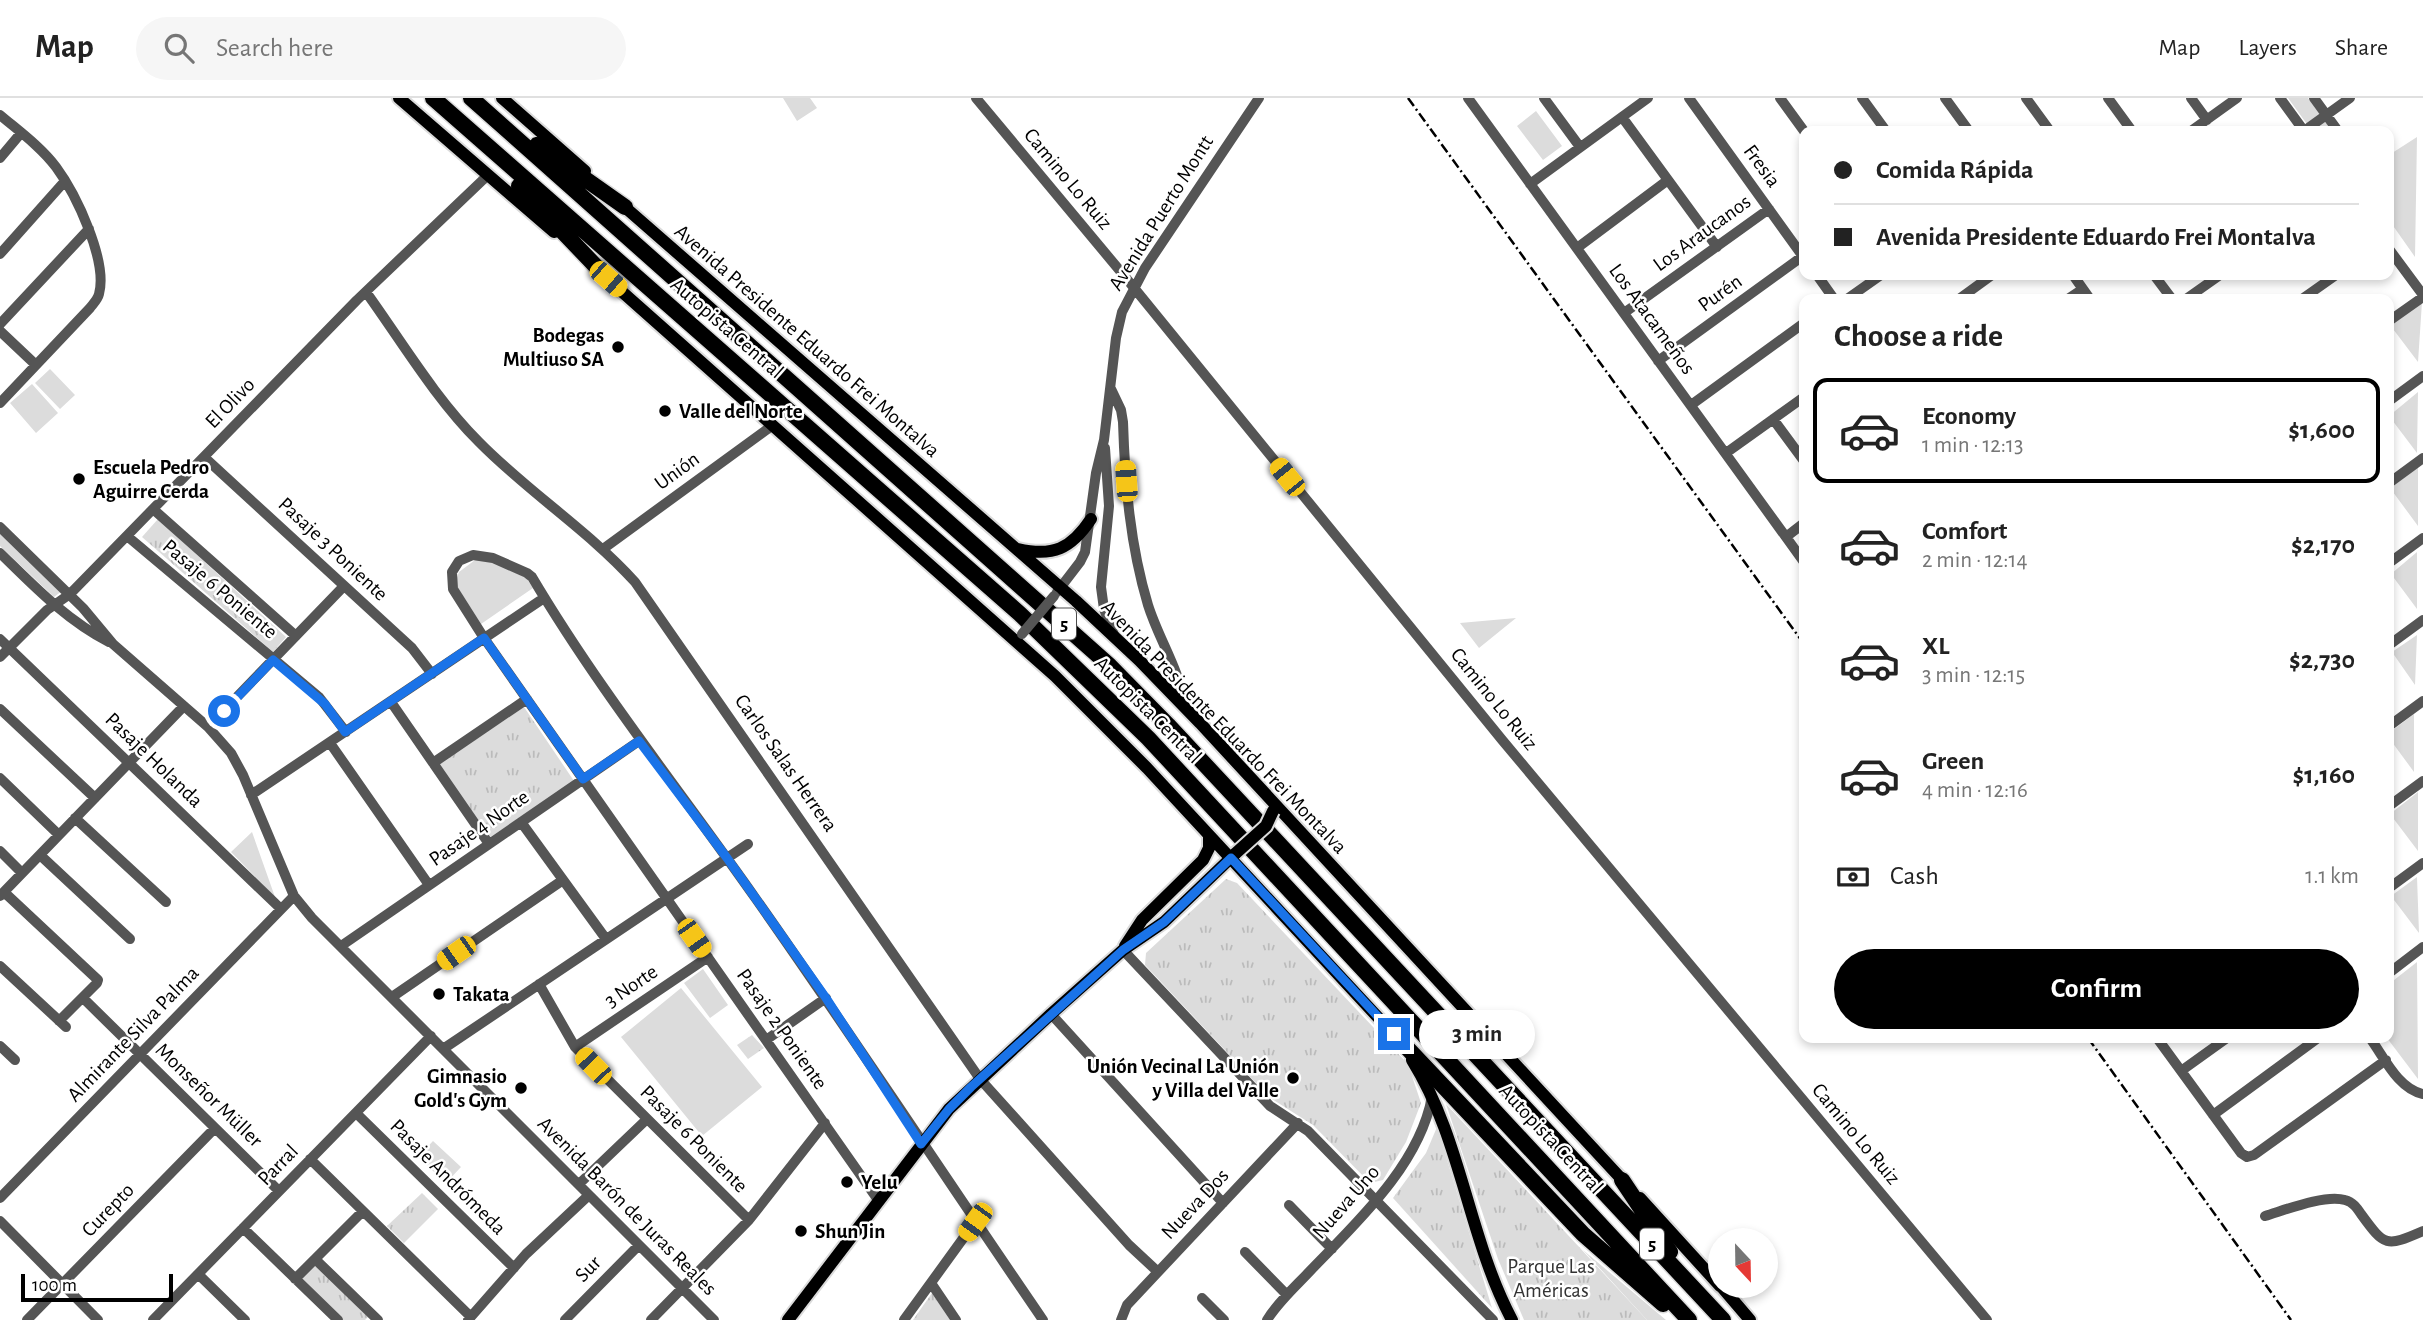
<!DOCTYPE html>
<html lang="en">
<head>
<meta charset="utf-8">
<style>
  :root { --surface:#fff; --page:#f6f6f6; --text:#222; --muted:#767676; --line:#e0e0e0; --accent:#000 }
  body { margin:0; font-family:"Alegreya Sans",sans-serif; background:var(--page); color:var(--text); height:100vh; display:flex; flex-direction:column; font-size:26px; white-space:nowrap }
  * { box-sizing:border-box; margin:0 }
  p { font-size:23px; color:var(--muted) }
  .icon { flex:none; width:38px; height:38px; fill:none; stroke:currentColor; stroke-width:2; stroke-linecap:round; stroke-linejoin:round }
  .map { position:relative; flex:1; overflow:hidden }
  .details { position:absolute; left:1799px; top:196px; width:595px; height:749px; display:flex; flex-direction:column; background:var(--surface); border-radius:14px; box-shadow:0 4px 10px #0003 }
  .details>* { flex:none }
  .guide { position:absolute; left:1799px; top:28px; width:595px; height:154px; border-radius:14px; box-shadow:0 4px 10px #0003; display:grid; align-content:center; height:154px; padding:0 35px; background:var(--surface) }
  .needle { width:46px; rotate:158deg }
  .controls { position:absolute; left:1708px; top:1130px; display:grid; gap:14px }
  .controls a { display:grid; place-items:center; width:70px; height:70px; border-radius:50%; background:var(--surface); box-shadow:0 4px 10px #0003; font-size:35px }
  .scale { position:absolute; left:21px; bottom:18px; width:152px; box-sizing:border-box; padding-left:7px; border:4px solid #000; border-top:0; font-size:19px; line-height:24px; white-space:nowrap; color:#000; -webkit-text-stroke:5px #fff; paint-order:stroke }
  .end { position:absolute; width:32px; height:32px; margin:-16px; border:9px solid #1a73e8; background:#fff; box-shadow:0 0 0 4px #fff }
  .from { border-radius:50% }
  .bubble { position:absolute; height:49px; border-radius:24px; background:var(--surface); box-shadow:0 4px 10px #0003; font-size:23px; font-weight:700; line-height:49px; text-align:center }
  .car { position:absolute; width:21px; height:42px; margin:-21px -10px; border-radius:9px; box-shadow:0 0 5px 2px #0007; background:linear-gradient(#f5c518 24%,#345 0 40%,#f5c518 0 76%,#345 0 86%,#f5c518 0) }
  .guide b { display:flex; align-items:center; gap:24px; height:66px; font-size:26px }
  .guide b+b { border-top:2px solid var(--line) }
  .guide i { width:18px; height:18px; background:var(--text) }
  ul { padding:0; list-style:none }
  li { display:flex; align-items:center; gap:21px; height:105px; margin:0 14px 10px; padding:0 21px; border:4px solid transparent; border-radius:14px }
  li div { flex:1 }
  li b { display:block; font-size:26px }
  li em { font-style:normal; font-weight:700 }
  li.current { border-color:var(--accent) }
  li>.icon { width:63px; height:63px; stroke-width:1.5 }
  h2 { padding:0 35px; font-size:32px; line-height:84px }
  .pay { display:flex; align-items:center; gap:18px; height:77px; padding:0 35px; font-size:26px }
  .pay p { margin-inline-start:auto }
  .button { display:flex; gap:14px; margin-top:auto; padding:14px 35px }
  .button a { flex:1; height:80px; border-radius:42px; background:var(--accent); color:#fff; font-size:28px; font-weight:700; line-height:80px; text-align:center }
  header { display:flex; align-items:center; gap:42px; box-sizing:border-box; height:98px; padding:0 35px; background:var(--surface); border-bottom:2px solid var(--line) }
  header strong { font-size:33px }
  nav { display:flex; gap:38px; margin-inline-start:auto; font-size:24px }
  .search { width:490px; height:63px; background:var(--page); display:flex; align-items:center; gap:18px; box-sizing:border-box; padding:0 24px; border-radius:38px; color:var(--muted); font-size:26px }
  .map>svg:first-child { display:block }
  .green { fill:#dcdcdc }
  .park { fill:url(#park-tufts) }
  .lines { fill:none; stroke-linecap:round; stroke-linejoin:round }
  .major-casing { stroke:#dbdbdb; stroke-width:16 }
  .highway-casing { stroke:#dbdbdb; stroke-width:19 }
  .minor { stroke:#555; stroke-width:10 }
  .major { stroke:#000; stroke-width:12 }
  .highway { stroke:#000; stroke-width:16 }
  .rail { stroke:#000; stroke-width:2.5; stroke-dasharray:10 3.5 2 3.5; stroke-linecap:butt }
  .major-bridge-casing { stroke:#dbdbdb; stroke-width:16; stroke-linecap:butt }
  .minor-bridge { stroke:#555; stroke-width:10 }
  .major-bridge { stroke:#000; stroke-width:12 }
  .route { stroke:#1a73e8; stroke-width:9 }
  .poi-dot { fill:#000; stroke:#fff; stroke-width:2.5 }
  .labels { text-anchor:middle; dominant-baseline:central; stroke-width:5; stroke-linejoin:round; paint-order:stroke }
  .shield { fill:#fff; stroke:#4c4c4c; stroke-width:2 }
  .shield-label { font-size:19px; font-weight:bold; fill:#000 }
  .street-label { font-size:21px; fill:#000; stroke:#fff }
  .poi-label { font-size:21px; font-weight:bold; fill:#000; stroke:#fff; text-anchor:start }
  .park-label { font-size:21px; fill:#333; stroke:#fff }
</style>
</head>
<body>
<header>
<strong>Map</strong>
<div class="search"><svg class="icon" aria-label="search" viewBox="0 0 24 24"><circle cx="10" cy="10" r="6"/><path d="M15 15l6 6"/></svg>Search here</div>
<nav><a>Map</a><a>Layers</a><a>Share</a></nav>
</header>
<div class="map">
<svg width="2423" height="1222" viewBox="0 0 2423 1222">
  <defs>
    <pattern id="park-tufts" width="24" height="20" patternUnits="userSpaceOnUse" patternTransform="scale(1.75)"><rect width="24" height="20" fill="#dcdcdc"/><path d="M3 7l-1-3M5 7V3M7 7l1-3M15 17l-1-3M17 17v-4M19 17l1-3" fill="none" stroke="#bbb"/></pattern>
  </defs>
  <rect width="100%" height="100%" fill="#fff"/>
  <path class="green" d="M783,0H810L817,10L797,23Z
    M2288,0H2308L2332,33H2312Z
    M1536,13L1562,48L1543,62L1517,28Z
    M2417,39L2415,159L2389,122V57Z
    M2422,204L2418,264L2390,227Z
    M50,271L75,297L60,311L35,285Z
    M32,286L58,315L36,335L10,305Z
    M2418,294L2417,355L2389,318Z
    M2418,369V428L2390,390Z
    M0,434L62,493L54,499L0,448Z
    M2417,454V511L2391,476Z
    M475,462H493L523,475L533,490L481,526L455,485L459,474Z
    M1516,520L1479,550L1460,525Z
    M2417,537L2415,587L2392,554Z
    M2414,616V674L2389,640V635Z
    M2418,694V753L2390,716Z
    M252,734L275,799L231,754Z
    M2417,779L2419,835L2391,798Z
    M2417,864L2418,981L2387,940H2389V886Z
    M703,871L728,907L710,920L684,885Z
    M681,890L762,989L702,1038L621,939Z
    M433,1043L461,1069L446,1085L418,1059Z
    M1583,1152L1666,1222H1647Z"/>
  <path class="park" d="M158,421L286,539L273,554L142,439Z
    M524,609L574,683L489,740L439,666Z
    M1226,781L1237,785L1408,966L1421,1005L1406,1044L1383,1082L1370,1085L1313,1027L1269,999L1145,867L1146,855Z
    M752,937L764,950L748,961L737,947Z
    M1446,1006L1647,1222H1524L1498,1161Z
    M1437,1029L1492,1210L1393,1100L1426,1055Z
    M422,1095L438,1111L404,1145L387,1128Z
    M314,1164L368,1219L365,1222H341L299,1180Z
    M932,1195L950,1222H913Z"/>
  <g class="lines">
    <g class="major-casing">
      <path id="major" d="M399,0L554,134
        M502,0L585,73
        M619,104L1076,503L1139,562L1200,625L1627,1087
        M602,176L1055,578L1147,670L1398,941
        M1018,451C1053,459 1071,451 1091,421
        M1125,848L1142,822L1203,762L1209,750V737
        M1412,962C1462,1042 1468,1139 1512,1222
        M1640,1100L1720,1188
        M1721,1188L1750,1222
        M788,1222L949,1011L1051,916L1123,852L1164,824L1236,755"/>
    </g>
    <g class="highway-casing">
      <path id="highway" d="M433,0L1020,516L1148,640L1689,1222
        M471,0L1110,568L1168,627L1723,1222
        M537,47L625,109
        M519,88L608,181
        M1394,936L1583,1136L1663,1206
        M1622,1082L1670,1154"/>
    </g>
    <path class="minor" d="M976,0L1126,180L1503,643L1987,1222
      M1468,0L1804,464
      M1544,0L1580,49
      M1689,0L1804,160
      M1780,0L1804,33
      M1862,0L1886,33
      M1945,0L1969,33
      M2026,0L2050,33
      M2108,0L2132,33
      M2191,0L2207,22
      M2280,0L2304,33L2350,0
      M2314,0L2338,33
      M0,17C19,33 41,49 56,69C76,96 108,163 99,196C98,201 93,206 90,210L0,305
      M1622,19L1717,149
      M2191,33L2237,0
      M0,60L21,35
      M1530,86L1648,0
      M1577,150L1668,82
      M2389,151L2423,197
      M0,156L65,83
      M1817,177L1834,201
      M2073,177L2090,201
      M2154,177L2172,201
      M366,194C402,244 435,300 479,344C528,394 588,432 635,484L980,981L1129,1147L1158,1174
      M1847,201L1881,177
      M1959,201L1992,177
      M2068,201L2083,191
      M2186,201L2220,177
      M2302,201L2336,177
      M1624,215L1769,111
      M2389,223L2423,199
      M0,226L89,131
      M0,233L36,267
      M1658,263L1803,158
      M1111,291L1121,312L1123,324C1125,386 1130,447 1148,507C1159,542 1180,572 1185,609
      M2389,303L2423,278
      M1691,307L1804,225
      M1773,321L1804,363
      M1105,350L1109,408L1101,489L1104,511L1114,537
      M1726,355L1804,299
      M204,359L412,550L432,576
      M2389,385L2423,360
      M153,411L296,538
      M0,429L83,510L113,546L208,629L231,655L243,677L294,798L312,820L714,1222
      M127,438L319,599L346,634
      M1786,439L1804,425
      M603,451L773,327
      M0,455C34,488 66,522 109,544
      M2389,465L2423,440
      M1057,494L1080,464L1085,454L1096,375L1104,342L1116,240L1122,214L1145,170L1259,0
      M0,541L281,811
      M2389,547L2423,522
      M0,559L47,512L70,496L357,202L488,77
      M391,604L489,746
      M0,611L95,700
      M2389,628L2423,603
      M208,629L344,488
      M330,645L429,787
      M433,665L527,601
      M0,680L59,737
      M251,697L544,500
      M2389,708L2423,683
      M75,720L166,804
      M521,724L606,841
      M0,753L22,775
      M40,757L130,841
      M2389,790L2423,765
      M4,794L98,882L97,885L59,923
      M0,798L183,609
      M341,848L639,643
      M1123,852L1270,1008L1308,1033L1493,1222
      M0,868L66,929
      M2389,875L2423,849
      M539,886L575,949L749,1122
      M392,899L563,782
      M83,900L279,1093
      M1051,916L1223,1105
      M2157,940L2241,1055L2247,1059L2254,1057L2386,962
      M2370,940C2384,959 2398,991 2423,996
      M766,942L826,900
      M0,948L15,962
      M575,949L708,859
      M443,951L748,746
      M2181,973L2227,940
      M356,1015L514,1170
      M2213,1017L2318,940
      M310,1061L471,1219
      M579,1086L646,1022
      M0,1100L294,798
      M878,1102L484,540L453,491L452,474L459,463L473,457L493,460L527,475L532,479C599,592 681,694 756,801C854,940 947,1082 1043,1222
      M1289,1107L1332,1151
      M2265,1118C2285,1112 2325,1096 2345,1102C2353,1104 2357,1110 2361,1116C2385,1149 2386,1149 2423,1133
      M0,1123L98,1222
      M243,1130L338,1222
      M1245,1154L1287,1197
      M315,1161L378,1222
      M198,1176L245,1222
      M295,1181L363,1113
      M931,1185L956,1222
      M1202,1200L1224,1222
      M27,1222L215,1030
      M153,1222L431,938
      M468,1222L526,1156L589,1097
      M565,1222L639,1147
      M651,1222L749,1122L825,1025
      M904,1222L975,1124
      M1121,1222L1127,1207L1298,1025
      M1267,1222C1278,1204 1295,1189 1310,1173C1356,1125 1419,1068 1432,999"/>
    <use href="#major" class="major"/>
    <use href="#highway" class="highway"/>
    <path class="rail" d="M1408,0L1804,546
      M2088,940L2291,1222"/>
    <g class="major-bridge-casing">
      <path id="major-bridge" d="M1236,755L1266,728L1273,713"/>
    </g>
    <path class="minor-bridge" d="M1022,536L1054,498"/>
    <use href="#major-bridge" class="major-bridge"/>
  </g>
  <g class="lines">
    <path class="route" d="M224,613L273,562L325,606L345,634L484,540L583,681L639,643L727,760L826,900L921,1046L949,1011L971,989L1123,852L1164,824L1231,760L1394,936"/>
  </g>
  <g class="poi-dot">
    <circle cx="618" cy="249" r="7"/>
    <circle cx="665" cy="313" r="7"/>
    <circle cx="79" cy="381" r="7"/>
    <circle cx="439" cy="896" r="7"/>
    <circle cx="1293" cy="980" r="7"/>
    <circle cx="521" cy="990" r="7"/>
    <circle cx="847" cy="1084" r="7"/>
    <circle cx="801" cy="1133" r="7"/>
  </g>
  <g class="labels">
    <g class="shield">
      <rect x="1052" y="510.5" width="24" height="31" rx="5"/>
      <rect x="1640" y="1130.5" width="24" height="31" rx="5"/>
    </g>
    <g class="shield-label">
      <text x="1064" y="526">5</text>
      <text x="1652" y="1146">5</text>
    </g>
    <g class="street-label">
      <text transform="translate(1762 68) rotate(54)">Fresia</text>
      <text transform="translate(1068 81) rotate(50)">Camino Lo Ruiz</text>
      <text transform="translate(1161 115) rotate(-58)">Avenida Puerto Montt</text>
      <text transform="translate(1702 135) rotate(-36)">Los Araucanos</text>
      <text transform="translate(1720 195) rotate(-36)">Purén</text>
      <text transform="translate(1652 221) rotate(54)">Los Atacameños</text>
      <text transform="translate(727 230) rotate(41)">Autopista Central</text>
      <text transform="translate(807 243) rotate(41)">Avenida Presidente Eduardo Frei Montalva</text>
      <text transform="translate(230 305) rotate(-46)">El Olivo</text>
      <text transform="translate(677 373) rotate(-36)">Unión</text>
      <text transform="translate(333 451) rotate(43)">Pasaje 3 Poniente</text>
      <text transform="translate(220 491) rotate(40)">Pasaje 6 Poniente</text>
      <text transform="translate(1494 601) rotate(51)">Camino Lo Ruiz</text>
      <text transform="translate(1148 612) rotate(45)">Autopista Central</text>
      <text transform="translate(1224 629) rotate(46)">Avenida Presidente Eduardo Frei Montalva</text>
      <text transform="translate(154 662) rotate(44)">Pasaje Holanda</text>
      <text transform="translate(786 665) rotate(55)">Carlos Salas Herrera</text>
      <text transform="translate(479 730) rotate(-35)">Pasaje 4 Norte</text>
      <text transform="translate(631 888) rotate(-34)">3 Norte</text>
      <text transform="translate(782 931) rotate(55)">Pasaje 2 Poniente</text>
      <text transform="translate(133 936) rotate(-46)">Almirante Silva Palma</text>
      <text transform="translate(209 997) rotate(44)">Monseñor Müller</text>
      <text transform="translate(1856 1036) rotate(50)">Camino Lo Ruiz</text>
      <text transform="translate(694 1041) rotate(45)">Pasaje 6 Poniente</text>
      <text transform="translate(1551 1041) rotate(47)">Autopista Central</text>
      <text transform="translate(278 1067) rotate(-46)">Parral</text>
      <text transform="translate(448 1079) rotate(45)">Pasaje Andrómeda</text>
      <text transform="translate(1346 1104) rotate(-49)">Nueva Uno</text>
      <text transform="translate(1195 1106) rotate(-47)">Nueva Dos</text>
      <text transform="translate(627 1108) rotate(45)">Avenida Barón de Juras Reales</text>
      <text transform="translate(108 1112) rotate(-46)">Curepto</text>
      <text transform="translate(588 1171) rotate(-46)">Sur</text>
    </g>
    <g class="poi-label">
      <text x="604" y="237" text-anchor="end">Bodegas<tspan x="604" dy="24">Multiuso SA</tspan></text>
      <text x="679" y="313">Valle del Norte</text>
      <text x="93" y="369">Escuela Pedro<tspan x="93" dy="24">Aguirre Cerda</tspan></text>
      <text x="453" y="896">Takata</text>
      <text x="1279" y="968" text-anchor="end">Unión Vecinal La Unión<tspan x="1279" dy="24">y Villa del Valle</tspan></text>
      <text x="507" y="978" text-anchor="end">Gimnasio<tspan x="507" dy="24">Gold's Gym</tspan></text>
      <text x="861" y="1084">Yelu</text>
      <text x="815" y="1133">Shun Jin</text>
    </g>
    <g class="park-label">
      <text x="1551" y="1168">Parque Las<tspan x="1551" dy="24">Américas</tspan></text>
    </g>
  </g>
</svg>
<div class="controls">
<a><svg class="needle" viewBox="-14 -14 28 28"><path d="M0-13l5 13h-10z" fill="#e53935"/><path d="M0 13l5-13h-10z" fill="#767676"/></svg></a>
</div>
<div class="scale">100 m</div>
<i class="end from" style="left:224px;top:613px"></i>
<i class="end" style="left:1394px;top:936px"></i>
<div class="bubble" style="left:1419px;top:912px;width:116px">3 min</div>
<i class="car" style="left:608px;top:181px;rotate:131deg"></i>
<i class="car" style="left:1287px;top:379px;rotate:321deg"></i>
<i class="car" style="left:1126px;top:383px;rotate:356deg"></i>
<i class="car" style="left:694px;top:840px;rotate:145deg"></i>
<i class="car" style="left:456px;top:855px;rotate:235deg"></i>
<i class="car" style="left:593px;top:968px;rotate:316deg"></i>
<i class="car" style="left:975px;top:1124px;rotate:216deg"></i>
<div class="guide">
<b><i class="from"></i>Comida Rápida</b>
<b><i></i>Avenida Presidente Eduardo Frei Montalva</b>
</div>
<section class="details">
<h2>Choose a ride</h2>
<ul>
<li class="current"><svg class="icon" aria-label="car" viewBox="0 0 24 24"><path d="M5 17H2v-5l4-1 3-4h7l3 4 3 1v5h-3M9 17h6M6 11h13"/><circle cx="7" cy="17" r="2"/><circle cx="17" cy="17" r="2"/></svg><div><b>Economy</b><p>1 min · 12:13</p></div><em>$1,600</em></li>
<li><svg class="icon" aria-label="car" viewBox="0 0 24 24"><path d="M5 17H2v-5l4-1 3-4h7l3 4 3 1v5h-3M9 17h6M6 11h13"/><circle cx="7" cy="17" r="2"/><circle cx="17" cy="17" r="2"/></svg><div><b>Comfort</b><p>2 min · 12:14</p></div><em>$2,170</em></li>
<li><svg class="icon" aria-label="car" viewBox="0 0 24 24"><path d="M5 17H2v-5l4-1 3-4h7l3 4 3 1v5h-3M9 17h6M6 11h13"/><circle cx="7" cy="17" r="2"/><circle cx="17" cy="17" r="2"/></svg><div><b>XL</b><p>3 min · 12:15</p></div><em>$2,730</em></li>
<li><svg class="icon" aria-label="car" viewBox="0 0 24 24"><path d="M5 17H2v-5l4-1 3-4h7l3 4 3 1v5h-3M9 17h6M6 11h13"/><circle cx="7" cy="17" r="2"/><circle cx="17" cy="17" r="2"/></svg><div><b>Green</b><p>4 min · 12:16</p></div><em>$1,160</em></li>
</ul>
<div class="pay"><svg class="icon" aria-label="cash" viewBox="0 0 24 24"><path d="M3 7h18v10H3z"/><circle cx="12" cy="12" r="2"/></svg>Cash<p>1.1 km</p></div>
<div class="button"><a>Confirm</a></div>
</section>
</div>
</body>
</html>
